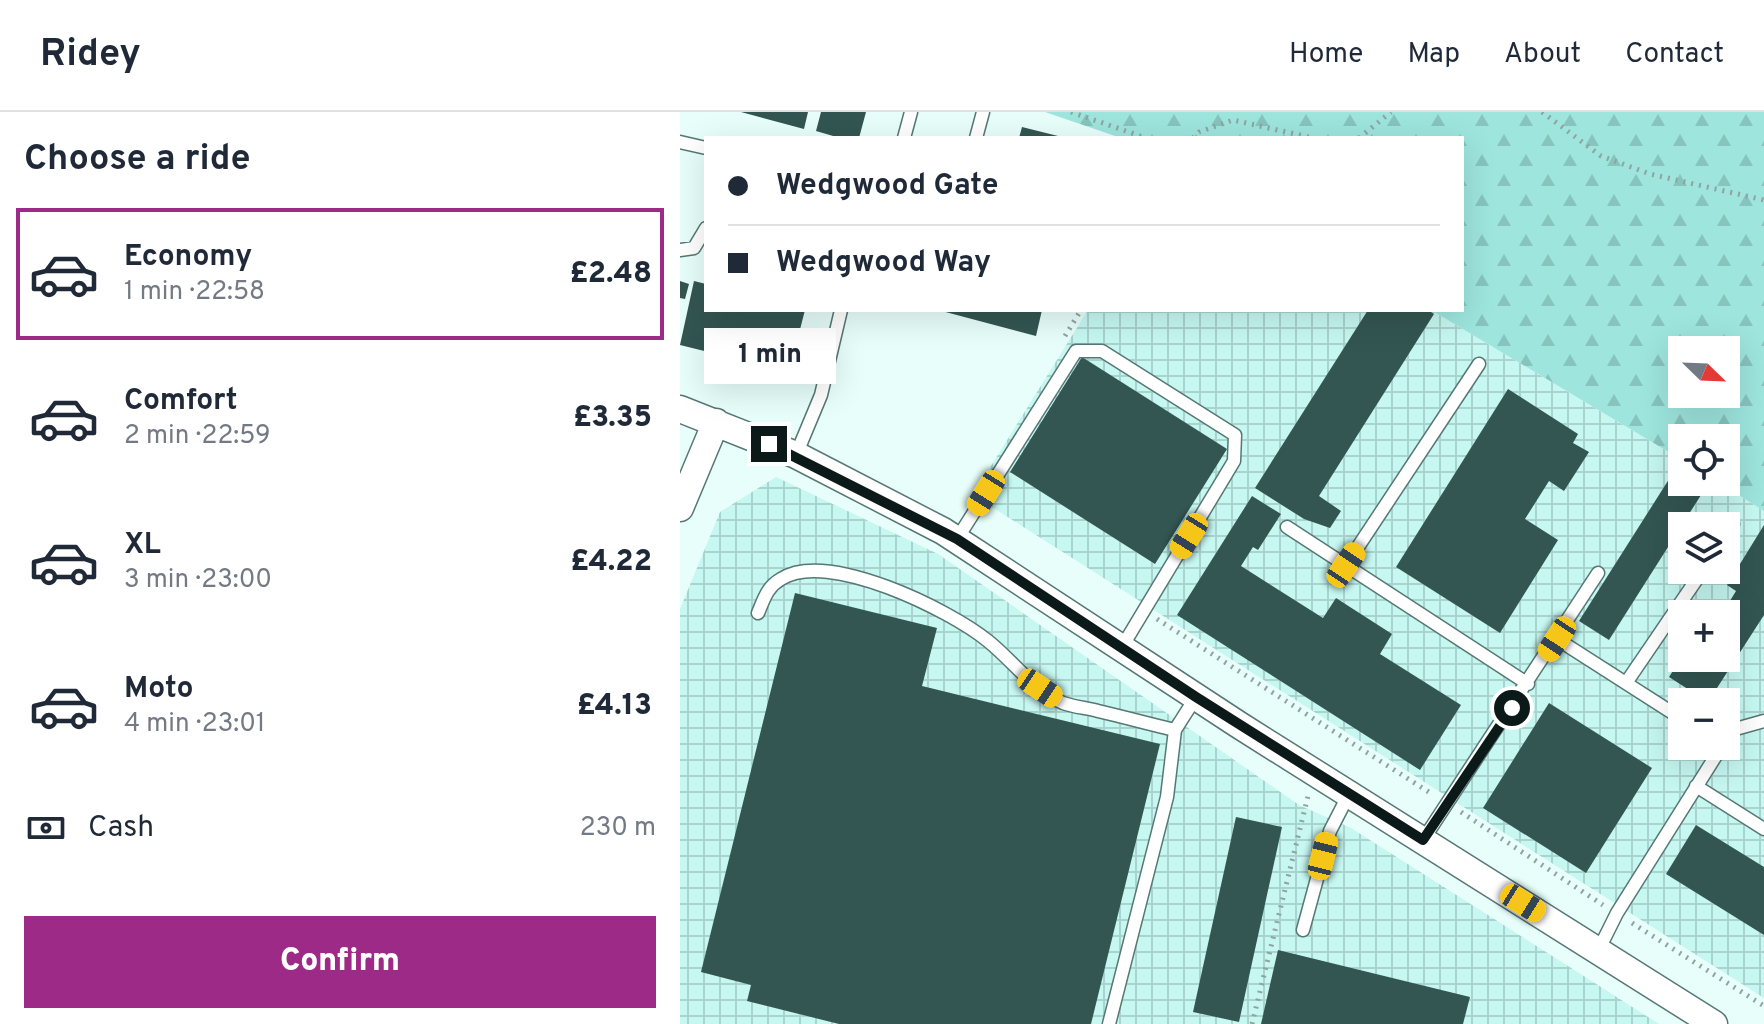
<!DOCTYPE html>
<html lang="en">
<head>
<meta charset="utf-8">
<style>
  :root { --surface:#fff; --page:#f2f2f3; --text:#1f2937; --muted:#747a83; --line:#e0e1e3; --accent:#9d2a87 }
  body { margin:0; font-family:Overpass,sans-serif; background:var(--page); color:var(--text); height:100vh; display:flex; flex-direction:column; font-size:30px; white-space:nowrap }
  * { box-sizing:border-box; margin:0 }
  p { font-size:26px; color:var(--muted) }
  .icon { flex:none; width:44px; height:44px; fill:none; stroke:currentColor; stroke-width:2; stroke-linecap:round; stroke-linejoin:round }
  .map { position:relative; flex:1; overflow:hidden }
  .panel { display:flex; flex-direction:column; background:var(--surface); width:680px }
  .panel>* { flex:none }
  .guide { position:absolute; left:24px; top:24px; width:760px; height:176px; border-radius:0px; box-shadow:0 8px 32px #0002; display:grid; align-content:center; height:176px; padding:0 24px; background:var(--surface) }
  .needle { width:52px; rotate:113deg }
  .fabs { position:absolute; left:988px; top:224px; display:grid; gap:16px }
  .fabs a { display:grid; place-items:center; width:72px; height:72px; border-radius:0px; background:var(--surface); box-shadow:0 8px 32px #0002; font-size:40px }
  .end { position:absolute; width:36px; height:36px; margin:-18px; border:10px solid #0b1918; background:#fff; box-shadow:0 0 0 4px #fff }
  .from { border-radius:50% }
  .bubble { position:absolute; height:56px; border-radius:0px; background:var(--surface); box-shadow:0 8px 32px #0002; font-size:26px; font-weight:800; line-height:56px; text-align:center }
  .car { position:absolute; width:24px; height:48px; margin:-24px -12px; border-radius:10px; box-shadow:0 0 6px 2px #0007; background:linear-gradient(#f5c518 24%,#345 0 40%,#f5c518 0 76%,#345 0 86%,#f5c518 0) }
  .guide b { display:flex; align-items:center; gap:28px; height:76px; font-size:30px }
  .guide b+b { border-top:2px solid var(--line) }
  .guide i { width:20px; height:20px; background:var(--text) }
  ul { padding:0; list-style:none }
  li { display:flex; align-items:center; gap:24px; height:132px; margin:0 16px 12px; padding:0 8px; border:4px solid transparent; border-radius:0px }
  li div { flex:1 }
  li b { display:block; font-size:30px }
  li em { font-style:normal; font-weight:800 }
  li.selected { border-color:var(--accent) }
  li>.icon { width:72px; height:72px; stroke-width:1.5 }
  h2 { padding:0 24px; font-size:36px; line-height:96px }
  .pay { display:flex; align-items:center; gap:20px; height:88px; padding:0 24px; font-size:30px }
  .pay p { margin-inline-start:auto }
  .primary-button { display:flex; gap:16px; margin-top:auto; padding:16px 24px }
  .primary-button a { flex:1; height:92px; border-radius:0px; background:var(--accent); color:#fff; font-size:32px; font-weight:800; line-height:92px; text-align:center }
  header { display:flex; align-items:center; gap:48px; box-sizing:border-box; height:112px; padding:0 40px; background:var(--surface); border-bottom:2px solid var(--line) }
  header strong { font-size:38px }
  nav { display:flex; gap:44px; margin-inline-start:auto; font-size:28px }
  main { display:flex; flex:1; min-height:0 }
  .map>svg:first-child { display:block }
  .industrial { fill:url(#industrial-grid); fill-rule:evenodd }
  .forest { fill:url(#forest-firs); fill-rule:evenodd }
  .building { fill:#335652 }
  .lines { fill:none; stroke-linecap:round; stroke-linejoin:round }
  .service-casing { stroke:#557874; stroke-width:15 }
  .minor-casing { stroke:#557874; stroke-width:29 }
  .path { stroke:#90a3a1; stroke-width:5; stroke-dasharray:2 6; stroke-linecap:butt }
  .service { stroke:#fff; stroke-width:12 }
  .minor { stroke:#fff; stroke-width:26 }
  .route { stroke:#0b1918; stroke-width:10 }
</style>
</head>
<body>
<header>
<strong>Ridey</strong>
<nav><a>Home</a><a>Map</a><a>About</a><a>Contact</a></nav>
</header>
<main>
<section class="panel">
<h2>Choose a ride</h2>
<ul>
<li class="selected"><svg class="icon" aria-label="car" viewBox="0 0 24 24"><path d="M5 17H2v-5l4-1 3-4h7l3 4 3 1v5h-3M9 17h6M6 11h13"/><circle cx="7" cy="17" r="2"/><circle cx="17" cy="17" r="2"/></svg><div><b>Economy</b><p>1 min · 22:58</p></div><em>£2.48</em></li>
<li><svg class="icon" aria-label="car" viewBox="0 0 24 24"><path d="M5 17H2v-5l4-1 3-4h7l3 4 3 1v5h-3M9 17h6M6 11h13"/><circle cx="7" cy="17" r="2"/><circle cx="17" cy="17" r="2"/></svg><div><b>Comfort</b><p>2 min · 22:59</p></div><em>£3.35</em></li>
<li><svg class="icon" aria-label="car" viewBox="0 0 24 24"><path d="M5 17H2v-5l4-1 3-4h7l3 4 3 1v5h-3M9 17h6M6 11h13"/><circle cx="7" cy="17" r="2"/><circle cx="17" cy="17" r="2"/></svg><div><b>XL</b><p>3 min · 23:00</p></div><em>£4.22</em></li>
<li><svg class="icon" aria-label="car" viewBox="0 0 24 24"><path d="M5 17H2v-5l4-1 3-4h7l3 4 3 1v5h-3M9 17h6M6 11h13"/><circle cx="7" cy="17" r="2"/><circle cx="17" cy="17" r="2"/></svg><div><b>Moto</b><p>4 min · 23:01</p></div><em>£4.13</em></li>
</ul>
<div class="pay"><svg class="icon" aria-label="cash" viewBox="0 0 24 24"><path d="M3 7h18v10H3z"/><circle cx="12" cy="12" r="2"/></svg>Cash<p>230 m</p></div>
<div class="primary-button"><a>Confirm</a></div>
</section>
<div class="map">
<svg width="1084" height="912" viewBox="0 0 1084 912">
  <defs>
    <pattern id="industrial-grid" width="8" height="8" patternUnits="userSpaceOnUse" patternTransform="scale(2)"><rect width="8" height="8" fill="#c6f7f1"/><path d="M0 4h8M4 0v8" fill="none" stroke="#a9d3ce"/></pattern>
    <pattern id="forest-firs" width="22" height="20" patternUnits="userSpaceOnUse" patternTransform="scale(2)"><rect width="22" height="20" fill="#9de5dd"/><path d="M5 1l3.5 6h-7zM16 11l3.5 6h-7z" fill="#86c4bd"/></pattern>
  </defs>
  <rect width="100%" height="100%" fill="#e7fefb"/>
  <path class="industrial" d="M408,198H751L1002,348V370H1038L1084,399V886L293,383ZM1002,414H1046V458H1002ZM1002,502H1046V546H1002ZM1002,590H1046V634H1002Z
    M96,365L258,442L619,693L671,716L979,912H0V497L40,400Z"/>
  <path class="forest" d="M365,0H1084V399L1038,370H1046V326H1002V348L751,198H782V26H441ZM1002,238H1046V282H1002Z"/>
  <path class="building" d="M61,0H128L124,17Z
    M141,0H186L179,26H160L136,19Z
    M342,15L382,25V26H339Z
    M0,169L9,172L5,187L0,186Z
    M14,169L26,172V198H125L109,260L0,233Z
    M258,198H362L356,224Z
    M688,198H748L754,202L639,384L661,399L650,416L624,407L575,376Z
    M402,245L547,337L475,452L330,360Z
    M828,277L898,322L893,331L909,340L884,379L869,369L845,407L878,428L820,521L716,455Z
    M998,353L1002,355V370L1028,372L929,528L899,509Z
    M572,384L601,402L578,438L573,435L561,454L643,506L656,486L712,522L700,542L781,593L740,658L497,503Z
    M1084,413V503L1028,590L989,565L1001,546H1046V502H1042L1056,479L1047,473Z
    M115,481L257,516L242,574L480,632L411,912H159L67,889L71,873L21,860Z
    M869,591L972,656L906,761L803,696Z
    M556,705L602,715L559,910L513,900Z
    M1016,713L1084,755V823L986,762Z
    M598,838L790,885L783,912H581Z"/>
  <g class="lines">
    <g class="service-casing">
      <path id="service" d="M224,26L231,0
        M296,26L303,0
        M0,30L26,36
        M0,138L14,136L26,116
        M116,343L141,283L161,198
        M607,415L848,572
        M1046,423L1053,412
        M277,427L396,239H422L555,323L554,349L442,535
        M666,453L799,252
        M78,501C84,487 87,475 101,467C147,437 270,498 308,529C332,548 354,579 383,591C394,595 407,596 418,599C444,605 469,612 495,618
        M877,527L1002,607
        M946,571L1023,458
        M1046,627L1052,618L1084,609
        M1016,674L1084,717
        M743,728L918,461
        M623,818L650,719L669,682
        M918,839L937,801L1042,634
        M429,912L487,685L495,618L516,585"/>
    </g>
    <g class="minor-casing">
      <path id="minor" d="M0,297L116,343L263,419L559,613L1034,912
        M0,396L36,310"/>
    </g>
    <path class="path" d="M391,0L466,26
      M862,0L921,44L970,62L1084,88
      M513,26L519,20L553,8L633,26
      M679,26L711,0
      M385,224L401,198
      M477,507L752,682
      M781,700L923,793
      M952,811L1084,894
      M572,912L628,684"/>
    <use href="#service" class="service"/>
    <use href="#minor" class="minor"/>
  </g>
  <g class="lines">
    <path class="route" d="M89,332L277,427L516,585L743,728L832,596"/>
  </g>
</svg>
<div class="fabs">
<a><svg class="needle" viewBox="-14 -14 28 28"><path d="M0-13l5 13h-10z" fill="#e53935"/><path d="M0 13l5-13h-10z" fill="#747a83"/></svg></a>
<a><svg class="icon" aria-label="locate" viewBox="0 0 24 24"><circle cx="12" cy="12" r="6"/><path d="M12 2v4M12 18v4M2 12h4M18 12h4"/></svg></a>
<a><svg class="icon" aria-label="layers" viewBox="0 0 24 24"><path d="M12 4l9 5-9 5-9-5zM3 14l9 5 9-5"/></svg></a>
<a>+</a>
<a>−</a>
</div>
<i class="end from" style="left:832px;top:596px"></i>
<i class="end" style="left:89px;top:332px"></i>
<div class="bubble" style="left:24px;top:216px;width:132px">1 min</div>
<i class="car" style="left:306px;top:381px;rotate:212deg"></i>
<i class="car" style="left:509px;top:424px;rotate:212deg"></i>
<i class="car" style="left:666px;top:453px;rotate:34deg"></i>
<i class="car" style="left:877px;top:527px;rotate:213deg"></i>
<i class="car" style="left:360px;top:576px;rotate:124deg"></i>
<i class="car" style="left:643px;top:744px;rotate:14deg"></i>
<i class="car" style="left:843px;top:791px;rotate:122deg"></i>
<div class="guide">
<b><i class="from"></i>Wedgwood Gate</b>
<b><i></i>Wedgwood Way</b>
</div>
</div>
</main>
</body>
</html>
